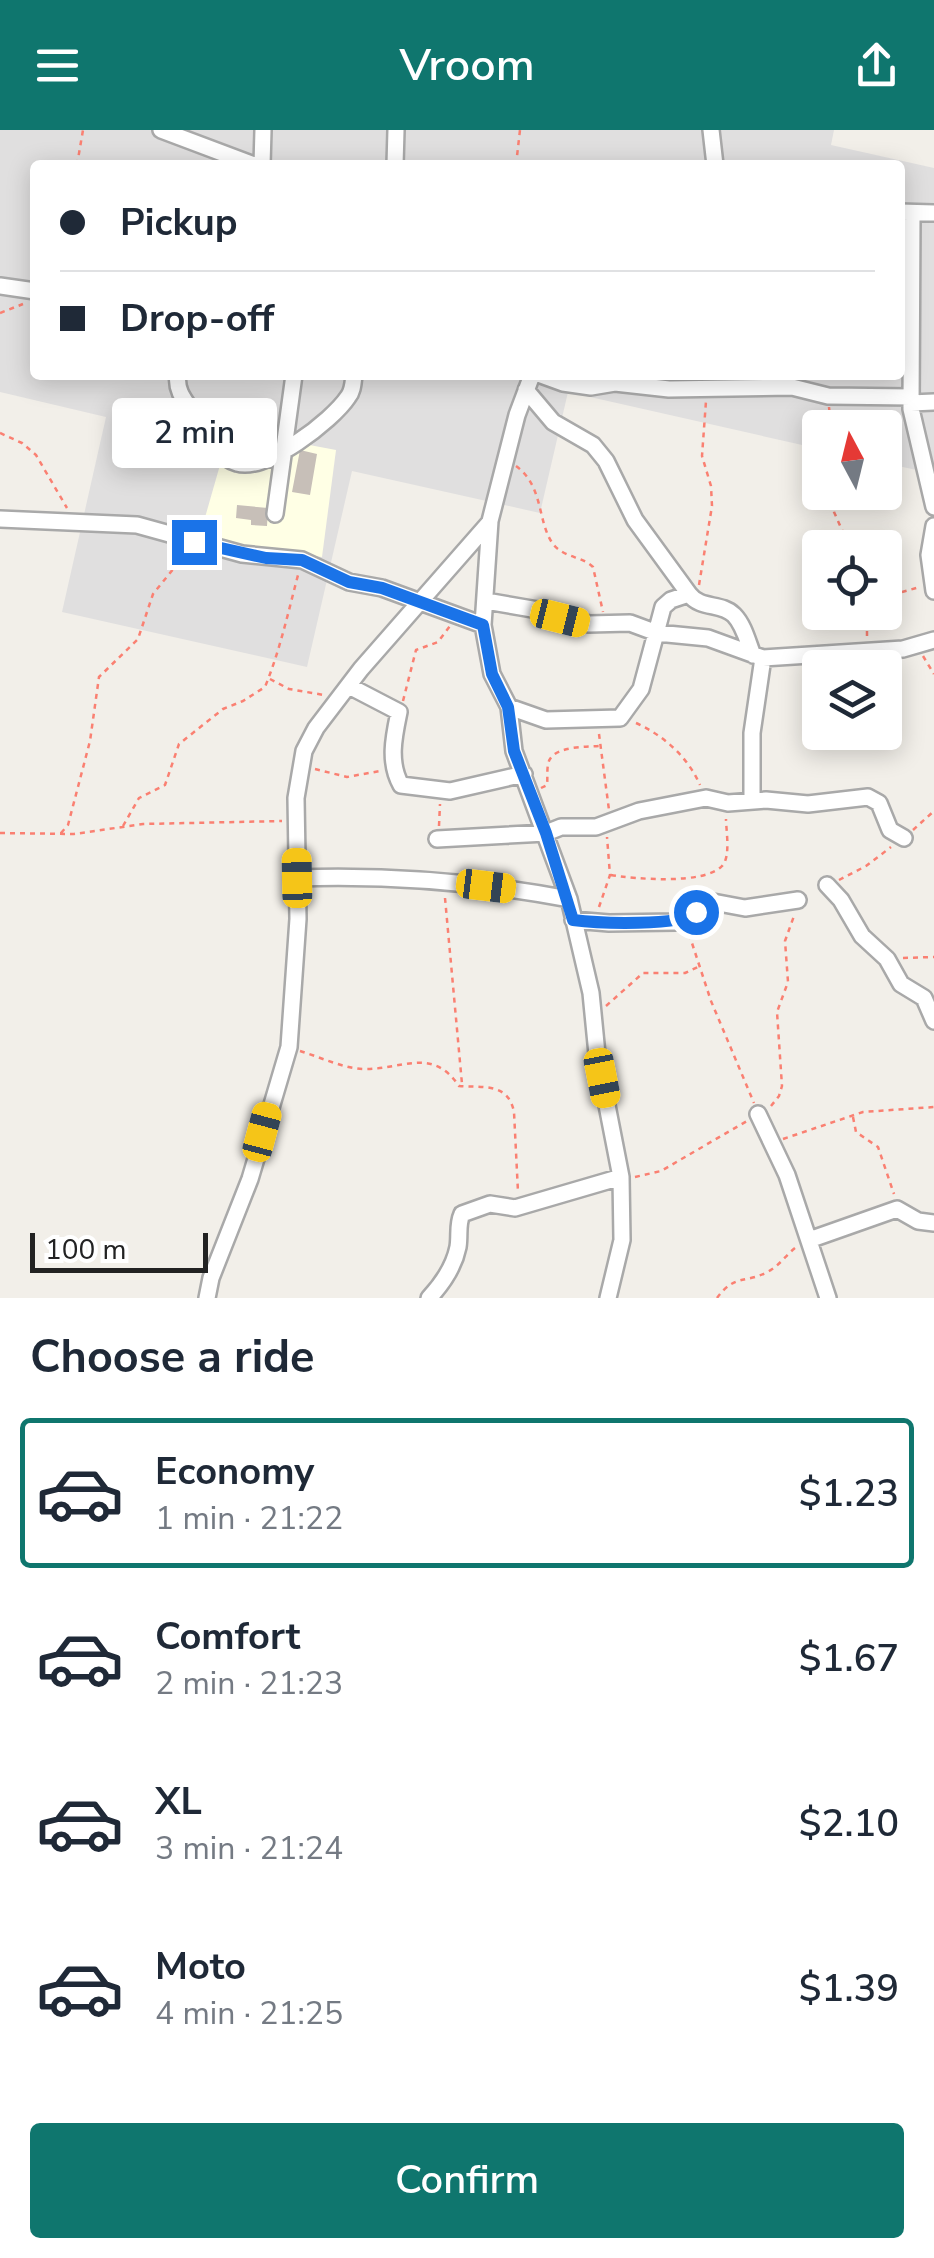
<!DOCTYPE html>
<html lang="en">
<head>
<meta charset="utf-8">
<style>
  :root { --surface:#fff; --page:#f6f6f7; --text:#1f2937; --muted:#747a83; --line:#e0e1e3; --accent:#0f766e }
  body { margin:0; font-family:"Nunito Sans",sans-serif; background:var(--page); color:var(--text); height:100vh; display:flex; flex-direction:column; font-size:38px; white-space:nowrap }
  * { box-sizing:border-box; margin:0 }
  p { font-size:32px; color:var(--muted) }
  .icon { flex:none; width:55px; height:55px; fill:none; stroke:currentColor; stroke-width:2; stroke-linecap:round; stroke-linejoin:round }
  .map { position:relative; height:1168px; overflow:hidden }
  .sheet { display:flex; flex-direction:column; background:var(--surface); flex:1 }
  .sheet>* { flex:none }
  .banner { position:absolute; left:30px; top:30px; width:875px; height:220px; border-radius:10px; box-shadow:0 5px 25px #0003; display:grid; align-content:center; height:220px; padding:0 30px; background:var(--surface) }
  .needle { width:65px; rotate:353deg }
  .fabs { position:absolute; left:802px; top:280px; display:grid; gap:20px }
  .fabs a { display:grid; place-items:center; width:100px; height:100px; border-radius:10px; background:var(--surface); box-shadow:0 5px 25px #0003; font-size:50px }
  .scale { position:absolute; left:30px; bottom:25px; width:178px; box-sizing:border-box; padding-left:10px; border:5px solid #222; border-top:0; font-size:28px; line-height:35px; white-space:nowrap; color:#222; -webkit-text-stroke:8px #fff; paint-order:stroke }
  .end { position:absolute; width:45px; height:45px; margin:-22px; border:12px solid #1a73e8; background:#fff; box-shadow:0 0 0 5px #fff }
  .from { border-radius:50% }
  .bubble { position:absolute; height:70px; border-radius:10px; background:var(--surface); box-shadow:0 5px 25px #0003; font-size:32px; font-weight:600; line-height:70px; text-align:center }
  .car { position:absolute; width:30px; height:60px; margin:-30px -15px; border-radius:12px; box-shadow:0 0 8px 2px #0007; background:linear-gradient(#f5c518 24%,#345 0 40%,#f5c518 0 76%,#345 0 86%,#f5c518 0) }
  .banner b { display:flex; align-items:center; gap:35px; height:95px; font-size:38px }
  .banner b+b { border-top:2px solid var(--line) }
  .banner i { width:25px; height:25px; background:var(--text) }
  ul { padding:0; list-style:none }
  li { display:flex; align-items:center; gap:30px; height:150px; margin:0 20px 15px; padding:0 10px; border:5px solid transparent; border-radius:10px }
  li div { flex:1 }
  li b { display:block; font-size:38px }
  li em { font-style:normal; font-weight:600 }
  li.selected { border-color:var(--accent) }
  li>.icon { width:90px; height:90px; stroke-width:1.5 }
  h2 { padding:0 30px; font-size:45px; line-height:120px }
  .button { display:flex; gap:20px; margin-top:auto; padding:20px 30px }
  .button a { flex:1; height:115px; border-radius:10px; background:var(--accent); color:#fff; font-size:40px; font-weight:600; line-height:115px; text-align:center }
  header { display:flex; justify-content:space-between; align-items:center; height:130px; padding:0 30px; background:var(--accent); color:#fff; font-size:45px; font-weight:600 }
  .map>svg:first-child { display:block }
  .residential { fill:#e0dfdf; fill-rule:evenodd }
  .education { fill:#ffffe5 }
  .building { fill:#c7bfb8 }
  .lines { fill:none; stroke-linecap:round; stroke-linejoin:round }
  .minor-casing { stroke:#a9a9a9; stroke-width:20 }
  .path { stroke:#fa8072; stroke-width:2.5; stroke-dasharray:5 5; stroke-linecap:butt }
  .minor { stroke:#fff; stroke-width:15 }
  .route { stroke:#1a73e8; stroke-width:12 }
</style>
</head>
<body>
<header><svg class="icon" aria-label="menu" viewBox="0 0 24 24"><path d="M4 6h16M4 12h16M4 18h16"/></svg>Vroom<svg class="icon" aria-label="share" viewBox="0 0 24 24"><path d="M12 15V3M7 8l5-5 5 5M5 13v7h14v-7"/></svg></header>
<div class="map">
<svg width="934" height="1168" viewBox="0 0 934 1168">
  <rect width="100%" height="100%" fill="#f2efe9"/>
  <path class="residential" d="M0,0H834L831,15L934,38V344L885,333V298H820V319L568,262L540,383L352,341L307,537L62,482L106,287L0,262ZM35,35H900V245H35Z"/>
  <path class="education" d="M230,300L336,320L322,427L198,412Z"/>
  <path class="building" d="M300,320L317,324L310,365L292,362Z
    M237,375L268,378L267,396L251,395V390L236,388Z"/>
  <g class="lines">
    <g class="minor-casing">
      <path id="minor" d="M161,0L254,35
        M711,0L715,35
        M262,35L263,0
        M395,35L396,0
        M900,82L934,83
        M912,83L911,279L934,377
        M0,156L35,161
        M178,245C175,262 187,273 196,287C205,302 218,328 237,333C266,342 332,291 348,267C353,261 353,253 354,245
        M532,245L517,285L490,391L483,495L492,544L509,577L514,621L569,769L591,863L597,924L621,1047L622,1110L608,1168
        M541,245L563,253L591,257L615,253L669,259L792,257L828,266L911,267
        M526,260L553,292L593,315L606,331L635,390L689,464C701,480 721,472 734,485C744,495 748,513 753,525
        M911,273L934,272
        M275,384L294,245
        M0,389L137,395L242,424L302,430L349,452L382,458L483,495
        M934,396L929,425L934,461
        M486,471L538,480L589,494L630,493L657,503L708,508L763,528L903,519L934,510
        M349,556L399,582C394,606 388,632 401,655L450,661L524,644
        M509,577L546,590L620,588L641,559L663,477L671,470L689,464
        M752,670V603L763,528
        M437,709L546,703L561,697H596L639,681L706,668L728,673L766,670L808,674L868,667L879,673L890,700L904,708
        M297,748C388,745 479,752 569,769
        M827,755L841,770L862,806L887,829L901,854L924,868L934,891
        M573,790L609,793L676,792L690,788L702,776L713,772L745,778L798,770
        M758,984L787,1045L828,1168
        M809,1110L897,1079L918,1091L934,1093
        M207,1168L211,1148L250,1049L289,917L298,789L296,668L304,621L316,598L361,539L489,393
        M429,1168C443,1153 454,1137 458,1117C460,1105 457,1095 462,1084L490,1074L515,1078L621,1047"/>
    </g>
    <path class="path" d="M77,35L83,0
      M516,35L520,0
      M0,183L23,174
      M829,277L831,298
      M0,303L22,313L36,325L67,378
      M516,336C544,356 537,392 553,414C564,428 582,426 593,437L603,482
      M831,362L834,382L850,418
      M699,455L712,376L711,356L702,326L706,271
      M885,473L902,462L920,457
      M867,506V482
      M923,526L934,544
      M270,549L289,559L324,565
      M403,571L416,520L438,512L450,496
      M636,593C663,605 688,627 700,655
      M599,604L609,680
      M315,639L347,647L380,641
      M541,658L547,655C548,648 546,635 550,629C558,616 586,617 599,616
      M123,696L139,668L165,655L179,614L223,579L243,571L265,557C280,520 288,483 298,445
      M439,696L440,674
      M913,700L934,681
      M0,703L74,704L143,694L282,691
      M61,703L68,695L90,611L99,547L138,509L153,464L187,422
      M611,745C635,749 704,755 722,736C731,727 726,700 726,689
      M839,750L866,736L891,717
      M445,768L462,954
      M599,777L610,745L607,707
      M689,804L711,871L754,973
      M903,828L934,827
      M606,876L643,843H685L698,837
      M300,921C320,927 342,938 363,939C402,940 432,916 459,956C483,958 508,952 514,982L518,1062
      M771,976L779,966L782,956L777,882L788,852L785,811L794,786
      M853,987L856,1002L878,1017L894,1064
      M783,1009L863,982L934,977
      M635,1047L661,1041L747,991
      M717,1168C735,1143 747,1154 769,1141C779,1136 786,1125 795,1118"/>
    <use href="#minor" class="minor"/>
  </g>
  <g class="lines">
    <path class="route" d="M194,412L266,428L302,430L349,452L382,458L483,495L492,544L508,577L514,621L546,703L573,790C596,793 682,797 696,782"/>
  </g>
</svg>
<div class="fabs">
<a><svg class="needle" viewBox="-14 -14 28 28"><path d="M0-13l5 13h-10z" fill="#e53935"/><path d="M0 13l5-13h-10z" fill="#747a83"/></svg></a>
<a><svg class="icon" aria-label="locate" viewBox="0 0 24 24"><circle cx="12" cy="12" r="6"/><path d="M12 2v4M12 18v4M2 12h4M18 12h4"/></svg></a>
<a><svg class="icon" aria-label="layers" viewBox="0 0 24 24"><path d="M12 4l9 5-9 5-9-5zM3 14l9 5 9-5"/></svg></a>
</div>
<div class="scale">100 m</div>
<i class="end from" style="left:696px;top:782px"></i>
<i class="end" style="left:194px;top:412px"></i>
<div class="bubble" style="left:112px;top:268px;width:165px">2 min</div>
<i class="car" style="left:560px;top:488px;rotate:104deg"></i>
<i class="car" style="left:297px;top:748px;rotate:359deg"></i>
<i class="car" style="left:486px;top:756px;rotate:97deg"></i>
<i class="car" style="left:602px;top:948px;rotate:169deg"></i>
<i class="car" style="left:262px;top:1002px;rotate:15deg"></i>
<div class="banner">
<b><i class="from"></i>Pickup</b>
<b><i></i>Drop-off</b>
</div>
</div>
<section class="sheet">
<h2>Choose a ride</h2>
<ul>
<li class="selected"><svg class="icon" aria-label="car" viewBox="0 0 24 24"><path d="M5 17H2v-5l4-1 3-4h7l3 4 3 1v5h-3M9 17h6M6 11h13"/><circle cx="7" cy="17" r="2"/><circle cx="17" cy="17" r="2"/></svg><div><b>Economy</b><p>1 min · 21:22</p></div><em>$1.23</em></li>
<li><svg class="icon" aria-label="car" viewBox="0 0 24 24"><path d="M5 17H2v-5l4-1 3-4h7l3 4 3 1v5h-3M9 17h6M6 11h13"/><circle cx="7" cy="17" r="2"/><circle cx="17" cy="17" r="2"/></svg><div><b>Comfort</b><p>2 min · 21:23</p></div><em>$1.67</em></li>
<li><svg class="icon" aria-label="car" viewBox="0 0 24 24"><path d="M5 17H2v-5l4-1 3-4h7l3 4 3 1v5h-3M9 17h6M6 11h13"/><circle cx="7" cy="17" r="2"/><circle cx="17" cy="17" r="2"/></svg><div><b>XL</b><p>3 min · 21:24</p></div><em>$2.10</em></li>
<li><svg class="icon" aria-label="car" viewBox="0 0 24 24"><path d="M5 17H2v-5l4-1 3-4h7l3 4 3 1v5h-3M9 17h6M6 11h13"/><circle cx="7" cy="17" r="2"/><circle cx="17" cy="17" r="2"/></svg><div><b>Moto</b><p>4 min · 21:25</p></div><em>$1.39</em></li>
</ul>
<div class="button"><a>Confirm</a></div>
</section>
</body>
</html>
